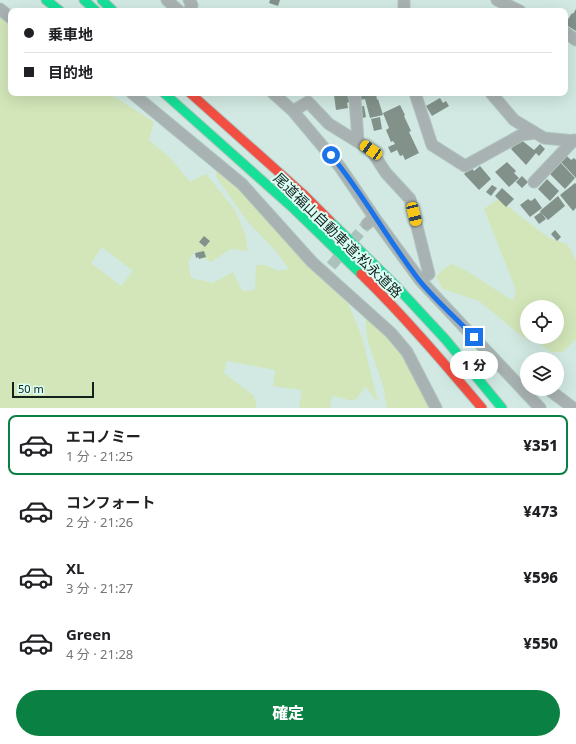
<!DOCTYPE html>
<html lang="ja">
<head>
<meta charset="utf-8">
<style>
  :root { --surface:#fff; --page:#f2f2f2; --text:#202124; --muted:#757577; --line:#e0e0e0; --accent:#0b8043 }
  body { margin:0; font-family:"Noto Sans","Noto Sans JP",sans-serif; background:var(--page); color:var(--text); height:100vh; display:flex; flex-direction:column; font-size:15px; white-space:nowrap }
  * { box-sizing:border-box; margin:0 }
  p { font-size:13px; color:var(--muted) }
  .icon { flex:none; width:22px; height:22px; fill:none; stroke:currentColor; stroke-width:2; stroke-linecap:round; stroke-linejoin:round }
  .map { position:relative; height:408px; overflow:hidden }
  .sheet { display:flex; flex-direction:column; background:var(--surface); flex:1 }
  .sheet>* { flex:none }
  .guide { position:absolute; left:8px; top:8px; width:560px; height:88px; border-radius:8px; box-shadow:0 4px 16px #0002; display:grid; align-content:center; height:88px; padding:0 16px; background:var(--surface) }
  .buttons { position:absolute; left:520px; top:300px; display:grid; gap:8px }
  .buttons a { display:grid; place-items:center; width:44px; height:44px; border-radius:50%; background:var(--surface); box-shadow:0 4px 16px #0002; font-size:20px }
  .scale { position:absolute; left:12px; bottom:10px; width:82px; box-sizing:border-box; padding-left:4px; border:2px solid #11221d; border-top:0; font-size:11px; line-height:14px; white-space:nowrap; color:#11221d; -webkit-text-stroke:3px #dbfef4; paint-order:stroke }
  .end { position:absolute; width:18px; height:18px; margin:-9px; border:5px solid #1a73e8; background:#fff; box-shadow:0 0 0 2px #fff }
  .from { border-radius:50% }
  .bubble { position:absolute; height:28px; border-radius:14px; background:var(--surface); box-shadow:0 4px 16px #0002; font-size:13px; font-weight:800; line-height:28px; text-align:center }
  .car { position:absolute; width:12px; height:24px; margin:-12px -6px; border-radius:5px; box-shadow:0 0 3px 1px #0007; background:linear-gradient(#f5c518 24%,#345 0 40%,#f5c518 0 76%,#345 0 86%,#f5c518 0) }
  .guide b { display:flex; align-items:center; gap:14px; height:38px; font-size:15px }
  .guide b+b { border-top:1px solid var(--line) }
  .guide i { width:10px; height:10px; background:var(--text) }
  ul { padding:7px 0 0; list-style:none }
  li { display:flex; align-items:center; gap:12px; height:60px; margin:0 8px 6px; padding:0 8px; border:2px solid transparent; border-radius:8px }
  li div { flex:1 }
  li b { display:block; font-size:15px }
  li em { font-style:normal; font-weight:800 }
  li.active { border-color:var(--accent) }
  li>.icon { width:36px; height:36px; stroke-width:1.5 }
  .primary-button { display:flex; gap:8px; margin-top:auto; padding:8px 16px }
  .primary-button a { flex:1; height:46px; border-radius:24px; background:var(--accent); color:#fff; font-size:16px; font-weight:800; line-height:46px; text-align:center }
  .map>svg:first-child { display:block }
  .green { fill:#d2e6b9; fill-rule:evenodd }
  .building { fill:#82928a }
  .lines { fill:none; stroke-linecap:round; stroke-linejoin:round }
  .street-tunnel { stroke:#abc1bb; stroke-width:11; stroke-dasharray:11 5.5; stroke-linecap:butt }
  .street-casing { stroke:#b0c4be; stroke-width:13 }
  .fast-casing { stroke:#b0c4be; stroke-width:11 }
  .jam-casing { stroke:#b0c4be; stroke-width:11 }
  .street { stroke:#a9b2b2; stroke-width:11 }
  .fast { stroke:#16e098; stroke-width:9 }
  .jam { stroke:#f24e42; stroke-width:9 }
  .route { stroke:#1a73e8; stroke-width:5 }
  .labels { text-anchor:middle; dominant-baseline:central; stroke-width:4; stroke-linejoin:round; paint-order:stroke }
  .street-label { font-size:14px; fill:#11221d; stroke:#dbfef4 }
</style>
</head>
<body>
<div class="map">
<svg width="576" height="408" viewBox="0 0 576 408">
  <rect width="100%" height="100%" fill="#d1e9e2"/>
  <path class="green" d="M0,17L11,27V93H108L154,122L149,140L170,158L190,182L206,174L235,210L245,234L248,251L231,249L211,262L195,251L188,262L191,278L213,283L233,272L242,291L255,290L256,265H265L278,271L289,269L276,251L247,221L216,176V168L242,190L302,259L349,305L362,337L378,403L366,387L354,401L332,396L330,408H299L302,390L273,386L275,370L227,361L224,373L254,396L257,408H0ZM102,247L133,271L121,286L91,263Z
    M498,199L549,238L567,244L576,260V339L563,352H551L538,342L524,338L479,301L443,289L436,277L441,271L452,264L467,271L513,301L516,290L484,209ZM527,307H557V337H527Z
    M366,319L384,335L405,360L429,408H387C385,400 385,391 382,383C376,360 365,344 366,319Z"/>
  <path class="building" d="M270,0H280L278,6L269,3Z
    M576,9V31L565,24L572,13L573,14Z
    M349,93L350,102L347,103L348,108L336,110L334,95Z
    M354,93H376L377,100L378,99L383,115L370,118L365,99L356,101Z
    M440,98L443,103L446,101L449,106L432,116L426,106Z
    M400,105L405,115L404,116L411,131L409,132L419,153L405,160L403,155L400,156L397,150L391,153L388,147L395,144L393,141L391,142L386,130L389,128L383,113Z
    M364,106L366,117L359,119L356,107Z
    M380,117L382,129L374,131L371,119Z
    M520,139L534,150L540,144L545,149L539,156L536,153L526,165L511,149Z
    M566,155L571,160L574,158L576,160V178L560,161Z
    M507,162L516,171L514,173L519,178L509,187L495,172Z
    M560,162L575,178L565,189L550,174Z
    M480,166L491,179L479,190L464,174L471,167L474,171Z
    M522,176L528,182L522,188L516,182Z
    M547,179L559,191L550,201L538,189Z
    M575,183L576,184V208L573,211L560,195Z
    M492,185L497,188L491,196L486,192Z
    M502,188L514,199L506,207L495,196Z
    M558,196L565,206L548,220L540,211Z
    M535,198L542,208L530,217L520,205L528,199L531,201Z
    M541,212L546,219L539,224L534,217Z
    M555,230L561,237L557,241L551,234Z
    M204,236L210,241L205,247L199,242Z
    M204,251L206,257L199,259L198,257L196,258L195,253Z"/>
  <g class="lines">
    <path class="street-tunnel" d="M331,266L367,224"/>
    <g class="street-casing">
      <path id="street" d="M167,0L179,11
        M189,0L192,5L189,11
        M497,0L520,11
        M0,9L11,18
        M404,11V0
        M565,32L576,40
        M132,93L242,184L312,262L391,333L407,352L436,408
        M273,93L293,111L340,167L374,217L420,280L540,408
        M353,93L355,98L358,141
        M415,93L432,145L465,166L521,135L535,133
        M491,93L514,120L544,138L576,141
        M293,111L308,102L329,124L371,150L386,173L410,199L429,274L420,280
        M534,182L574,140
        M367,224L374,217
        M548,389L573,408"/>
    </g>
    <g class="fast-casing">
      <path id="fast" d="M46,0L60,11
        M84,0L96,11
        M102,0L113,11
        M164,93L294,209L361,274
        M330,221L396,286L446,340L502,408"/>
    </g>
    <g class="jam-casing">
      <path id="jam" d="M190,93L302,193L330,221
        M361,274C404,316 443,362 482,408"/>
    </g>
    <use href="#street" class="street"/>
    <use href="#fast" class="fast"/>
    <use href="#jam" class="jam"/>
  </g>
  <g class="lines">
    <path class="route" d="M331,155C363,194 388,240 419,280C435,300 456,318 474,337"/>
  </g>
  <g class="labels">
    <g class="street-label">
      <text transform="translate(338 235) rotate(44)">尾道福山自動車道;松永道路</text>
    </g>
  </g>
</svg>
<div class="buttons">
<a><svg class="icon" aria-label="locate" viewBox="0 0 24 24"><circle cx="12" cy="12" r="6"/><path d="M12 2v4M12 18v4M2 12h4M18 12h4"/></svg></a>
<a><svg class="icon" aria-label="layers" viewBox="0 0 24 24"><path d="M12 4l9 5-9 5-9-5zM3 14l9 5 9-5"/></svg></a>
</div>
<div class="scale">50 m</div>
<i class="end from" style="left:331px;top:155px"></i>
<i class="end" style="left:474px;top:337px"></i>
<div class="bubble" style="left:450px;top:351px;width:48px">1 分</div>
<i class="car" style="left:371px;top:150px;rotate:304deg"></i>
<i class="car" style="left:414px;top:214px;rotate:166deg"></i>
<div class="guide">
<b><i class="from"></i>乗車地</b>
<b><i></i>目的地</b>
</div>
</div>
<section class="sheet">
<ul>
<li class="active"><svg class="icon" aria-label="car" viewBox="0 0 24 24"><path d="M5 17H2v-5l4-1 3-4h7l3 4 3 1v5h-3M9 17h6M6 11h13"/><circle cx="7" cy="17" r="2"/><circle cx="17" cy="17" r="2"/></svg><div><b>エコノミー</b><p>1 分 · 21:25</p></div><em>¥351</em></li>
<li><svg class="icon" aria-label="car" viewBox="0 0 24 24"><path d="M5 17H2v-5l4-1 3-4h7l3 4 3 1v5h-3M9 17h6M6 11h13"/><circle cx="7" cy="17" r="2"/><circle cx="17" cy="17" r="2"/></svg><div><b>コンフォート</b><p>2 分 · 21:26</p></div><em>¥473</em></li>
<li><svg class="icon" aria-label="car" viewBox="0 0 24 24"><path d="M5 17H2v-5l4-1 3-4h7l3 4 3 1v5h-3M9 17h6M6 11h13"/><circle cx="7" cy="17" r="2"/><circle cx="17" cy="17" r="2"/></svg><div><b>XL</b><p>3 分 · 21:27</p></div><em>¥596</em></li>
<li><svg class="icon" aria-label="car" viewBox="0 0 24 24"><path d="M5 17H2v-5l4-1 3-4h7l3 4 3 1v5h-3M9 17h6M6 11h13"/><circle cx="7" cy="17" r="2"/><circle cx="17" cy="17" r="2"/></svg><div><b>Green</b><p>4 分 · 21:28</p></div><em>¥550</em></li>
</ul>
<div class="primary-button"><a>確定</a></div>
</section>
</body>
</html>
